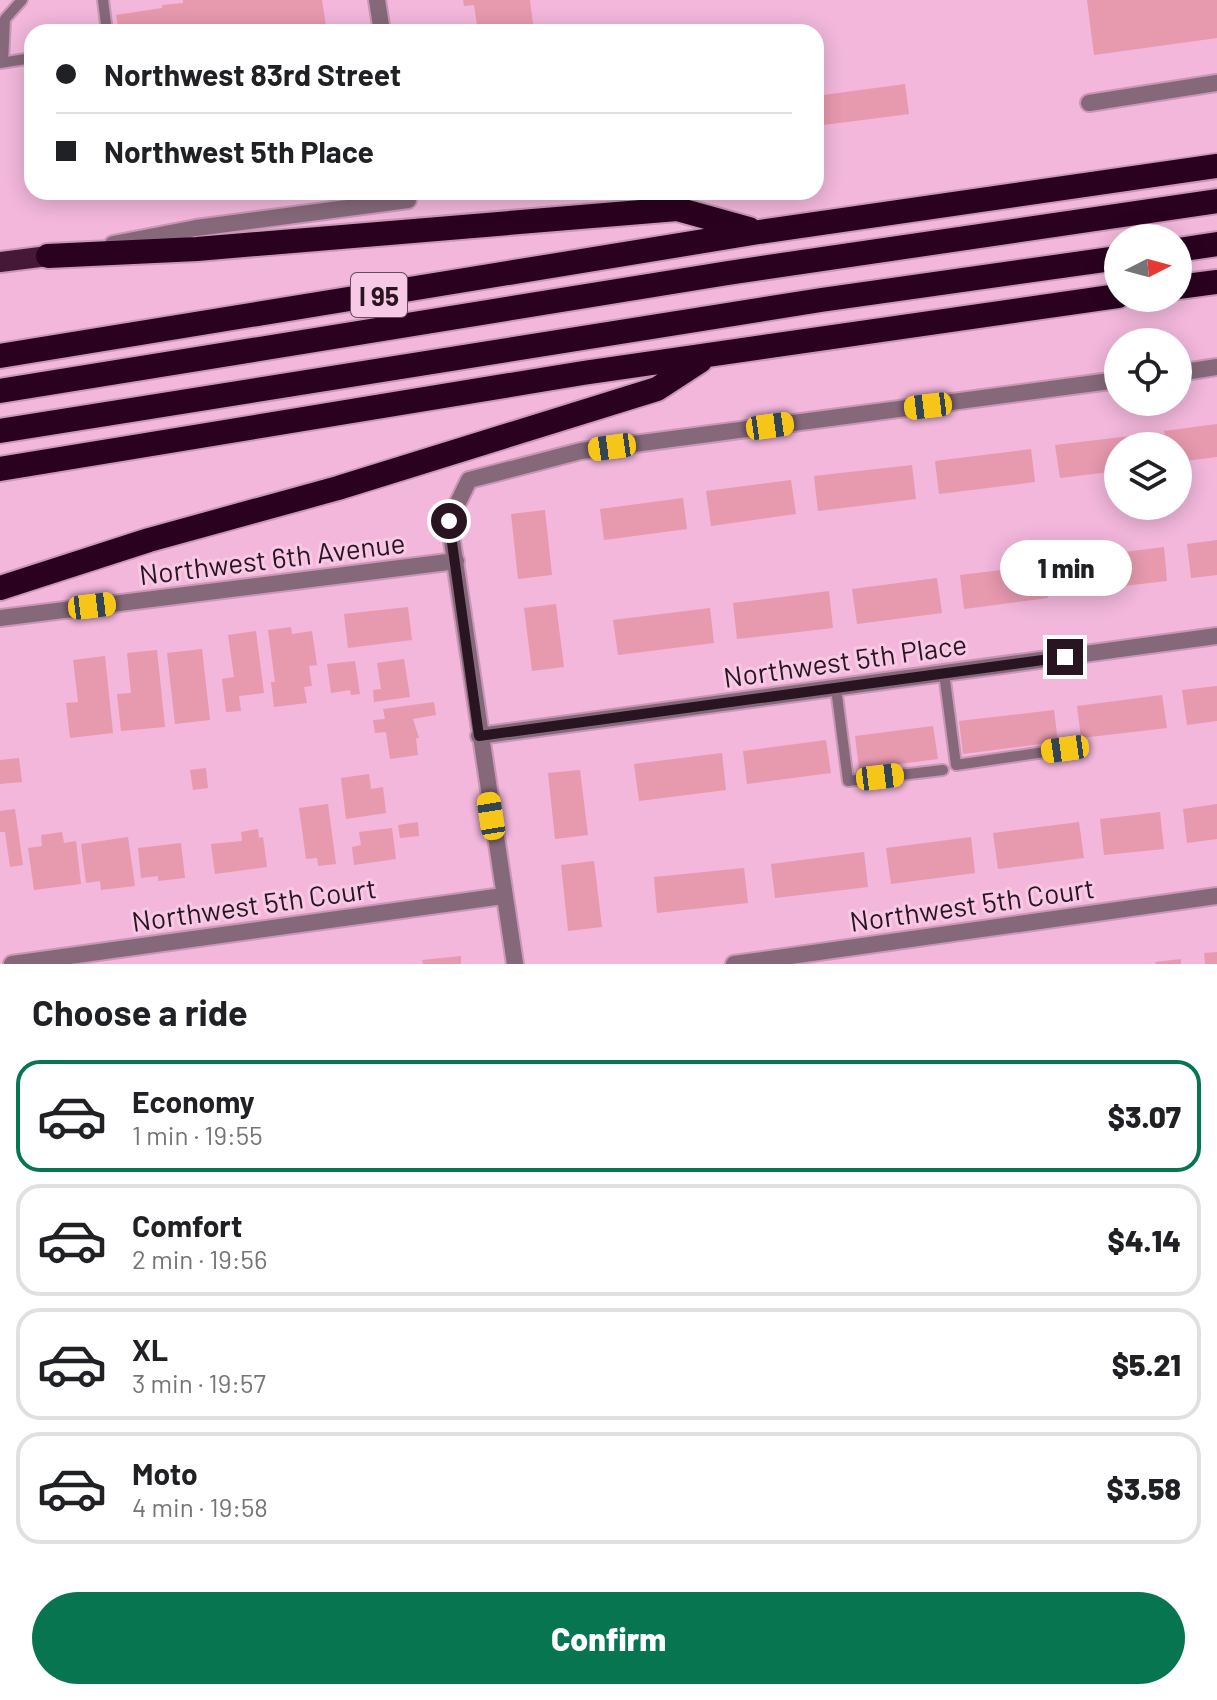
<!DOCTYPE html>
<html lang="en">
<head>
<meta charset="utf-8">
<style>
  :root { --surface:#fff; --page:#f6f6f6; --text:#202124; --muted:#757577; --line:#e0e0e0; --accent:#07754f }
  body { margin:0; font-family:Barlow,sans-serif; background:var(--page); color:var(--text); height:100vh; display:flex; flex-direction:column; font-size:30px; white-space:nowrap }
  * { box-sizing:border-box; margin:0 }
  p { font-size:26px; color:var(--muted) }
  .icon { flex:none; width:44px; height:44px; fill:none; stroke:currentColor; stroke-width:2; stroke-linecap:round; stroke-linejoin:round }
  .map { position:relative; height:964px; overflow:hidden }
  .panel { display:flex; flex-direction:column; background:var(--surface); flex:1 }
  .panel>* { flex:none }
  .top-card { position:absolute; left:24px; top:24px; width:800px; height:176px; border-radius:24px; box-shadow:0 4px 20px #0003; display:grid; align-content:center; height:176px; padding:0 32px; background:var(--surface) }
  .needle { width:52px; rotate:84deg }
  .fabs { position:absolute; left:1104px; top:224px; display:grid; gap:16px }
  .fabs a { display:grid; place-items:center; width:88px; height:88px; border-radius:50%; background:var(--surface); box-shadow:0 4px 20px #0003; font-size:40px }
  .end { position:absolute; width:36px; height:36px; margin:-18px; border:10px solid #291422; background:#fff; box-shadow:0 0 0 4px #fff }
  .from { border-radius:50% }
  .bubble { position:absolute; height:56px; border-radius:28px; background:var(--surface); box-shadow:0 4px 20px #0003; font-size:26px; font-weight:800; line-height:56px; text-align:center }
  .car { position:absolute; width:24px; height:48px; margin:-24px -12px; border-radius:10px; box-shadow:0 0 6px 2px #0007; background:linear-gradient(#f5c518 24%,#345 0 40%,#f5c518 0 76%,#345 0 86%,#f5c518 0) }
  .top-card b { display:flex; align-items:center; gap:28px; height:76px; font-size:30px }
  .top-card b+b { border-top:2px solid var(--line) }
  .top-card i { width:20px; height:20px; background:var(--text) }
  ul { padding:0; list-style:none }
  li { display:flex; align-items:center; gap:24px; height:112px; margin:0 16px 12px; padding:0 16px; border:4px solid var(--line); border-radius:24px }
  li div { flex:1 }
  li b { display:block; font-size:30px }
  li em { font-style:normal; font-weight:800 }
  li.on { border-color:var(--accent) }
  li>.icon { width:72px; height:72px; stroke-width:1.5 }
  h2 { padding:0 32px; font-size:36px; line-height:96px }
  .cta { display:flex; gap:16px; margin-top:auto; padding:16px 32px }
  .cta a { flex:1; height:92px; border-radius:48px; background:var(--accent); color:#fff; font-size:32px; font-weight:800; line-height:92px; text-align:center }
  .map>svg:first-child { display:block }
  .building { fill:#e799ae }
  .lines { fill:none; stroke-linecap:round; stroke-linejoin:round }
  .lane-casing { stroke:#ca96b6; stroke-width:14 }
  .street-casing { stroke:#ca96b6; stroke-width:20 }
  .primary-casing { stroke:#ca96b6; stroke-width:24 }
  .highway-casing { stroke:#ca96b6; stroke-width:28 }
  .lane { stroke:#85697a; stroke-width:10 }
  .street { stroke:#85697a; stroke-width:16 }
  .primary { stroke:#461838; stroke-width:20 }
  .highway { stroke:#2a021f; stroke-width:24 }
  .route { stroke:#291422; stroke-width:10 }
  .labels { text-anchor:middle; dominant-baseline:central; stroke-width:6; stroke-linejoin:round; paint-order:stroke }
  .shield { fill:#f8c9e5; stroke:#674a5c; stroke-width:2 }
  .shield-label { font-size:26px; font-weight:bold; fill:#291422 }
  .street-label { font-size:28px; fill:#291422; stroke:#f8c9e5 }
</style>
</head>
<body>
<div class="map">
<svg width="1217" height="964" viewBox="0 0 1217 964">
  <rect width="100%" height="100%" fill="#f2b7db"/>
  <path class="building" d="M183,0H322L327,32H119L116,15L162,8V5L183,3Z
    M463,0H530L534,32H478L474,5L464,6Z
    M1087,0H1217V38L1094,55Z
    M905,84L909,114L816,126V96Z
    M1217,424V457L1178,462V446H1166L1164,431Z
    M1139,435L1140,446H1118V471L1060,478L1055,445Z
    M1031,449L1035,482L939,494L935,461Z
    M912,465L916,499L818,511L814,476Z
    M791,480L796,514L711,526L706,491Z
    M683,498L687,529L604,540L600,509Z
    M545,510L552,575L518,579L511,514Z
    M1217,540V575L1191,578L1187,544Z
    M1164,547L1167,581L1071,592L1067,559Z
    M1044,565L1048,598L964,609L960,575Z
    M937,578L942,613L857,624L852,589Z
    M829,591L833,628L737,639L733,603Z
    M556,604L564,667L532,671L524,608Z
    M408,607L412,640L348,648L344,614Z
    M710,608L714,643L618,655L613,620Z
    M291,627L292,634L312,631L317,665L309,666L312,686L304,687L307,703L274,707L271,682H275L268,630Z
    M256,631L264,693L239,696L241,711L226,712L222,679L234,677L228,635Z
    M202,649L210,720L175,724L167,653Z
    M157,650L165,727L121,731L117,694L131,693L127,653Z
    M105,656L113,733L70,738L66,703L78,702L73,660Z
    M404,659L410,697L374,702L373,690L381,689L377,663Z
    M355,661L360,694L351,695L350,690L331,693L327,664Z
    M1217,686V721L1187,725L1182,690Z
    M1162,695L1167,728L1081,738L1077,706Z
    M434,702L436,715L413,719L419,738H416L418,755L390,759L386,732L375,733L373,720L385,719L383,709Z
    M1054,710L1058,742L963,754L959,721Z
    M933,726L938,759L859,769L855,736Z
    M826,740L831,773L747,784L743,751Z
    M722,753L726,790L639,801L634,764Z
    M19,758L22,782L0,784V760Z
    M206,768L208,788L193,790L190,770Z
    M580,770L588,835L555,839L548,773Z
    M369,774L371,789L383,787L386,813L346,819L341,778Z
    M328,804L336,864L318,866L317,858L306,859L299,808Z
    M1217,804V839L1187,843L1183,809Z
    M15,809L23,865L10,867L5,832H0V811Z
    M1160,812L1164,849L1104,855L1100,819Z
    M418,822L419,836L400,838L398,825Z
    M1079,822L1084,858L998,869L993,833Z
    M392,828L396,859L354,865L352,847L361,845L359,832Z
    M258,829L259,838L263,837L267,867L215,874L211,844L242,841L241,832Z
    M62,832L64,843L76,841L81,884L34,890L28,848L42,846L41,835Z
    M128,837L135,886L101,890L100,881L86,883L81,844Z
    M971,837L975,873L891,884L886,848Z
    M181,843L185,878L158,881V876L141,878L138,848Z
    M864,852L868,887L775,898L771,864Z
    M594,861L602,927L568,931L561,865Z
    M744,868L748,903L657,913L654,877Z
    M1217,952V964H1205L1204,953Z
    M461,956V964H423L422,960Z
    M1181,959V964H1156L1155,962Z"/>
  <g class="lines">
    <g class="lane-casing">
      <path id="lane" d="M103,0L107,32
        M3,62L5,19L22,0
        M0,63L32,58
        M944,673L956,765L1065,749
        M836,688L848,781L943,770"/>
    </g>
    <g class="street-casing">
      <path id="street" d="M377,0L382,32
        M1089,103L1217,83
        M113,244L196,228L408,200L407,192
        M1178,373L1217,367
        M0,618L456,561
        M479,736L1217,636
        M12,964L503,896
        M515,964L449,521L469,480L581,451L1118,380
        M734,964L1217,896"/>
    </g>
    <g class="primary-casing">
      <path id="primary" d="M0,262L48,256"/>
    </g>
    <g class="highway-casing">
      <path id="highway" d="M1178,250L1217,244
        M48,256L197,249L677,209L749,229
        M1178,287L1217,282
        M0,356L759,232L1217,166
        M0,391L728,273L1217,201
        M0,431L821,300L1118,258
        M0,469L583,373L1118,296
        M0,588L149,540L338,488L657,389L700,361"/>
    </g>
    <use href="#lane" class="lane"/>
    <use href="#street" class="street"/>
    <use href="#primary" class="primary"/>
    <use href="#highway" class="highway"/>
  </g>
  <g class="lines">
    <path class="route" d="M449,521L479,736L1065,657"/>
  </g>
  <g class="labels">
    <rect class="shield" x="351" y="273" width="56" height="44" rx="6"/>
    <g class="shield-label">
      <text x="379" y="295">I 95</text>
    </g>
    <g class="street-label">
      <text transform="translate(272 558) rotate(-7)">Northwest 6th Avenue</text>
      <text transform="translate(845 660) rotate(-8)">Northwest 5th Place</text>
      <text transform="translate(254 904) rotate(-8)">Northwest 5th Court</text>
      <text transform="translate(972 904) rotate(-8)">Northwest 5th Court</text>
    </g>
  </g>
</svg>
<div class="fabs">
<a><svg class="needle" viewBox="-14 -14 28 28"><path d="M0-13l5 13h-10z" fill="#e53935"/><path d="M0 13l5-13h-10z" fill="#757577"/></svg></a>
<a><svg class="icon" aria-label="locate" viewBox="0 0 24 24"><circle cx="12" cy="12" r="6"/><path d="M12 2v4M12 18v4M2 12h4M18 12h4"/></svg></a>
<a><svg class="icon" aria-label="layers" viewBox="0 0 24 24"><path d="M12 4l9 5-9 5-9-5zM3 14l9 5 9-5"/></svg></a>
</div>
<i class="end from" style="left:449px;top:521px"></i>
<i class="end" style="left:1065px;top:657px"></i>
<div class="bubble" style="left:1000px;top:540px;width:132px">1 min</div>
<i class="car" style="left:928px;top:406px;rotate:263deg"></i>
<i class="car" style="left:770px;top:426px;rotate:82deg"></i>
<i class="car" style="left:612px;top:447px;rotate:262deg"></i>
<i class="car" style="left:92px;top:606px;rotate:83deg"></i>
<i class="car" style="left:1065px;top:749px;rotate:262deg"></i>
<i class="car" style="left:880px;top:777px;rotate:83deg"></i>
<i class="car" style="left:491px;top:816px;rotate:351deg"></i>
<div class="top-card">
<b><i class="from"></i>Northwest 83rd Street</b>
<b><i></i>Northwest 5th Place</b>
</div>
</div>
<section class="panel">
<h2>Choose a ride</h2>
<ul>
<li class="on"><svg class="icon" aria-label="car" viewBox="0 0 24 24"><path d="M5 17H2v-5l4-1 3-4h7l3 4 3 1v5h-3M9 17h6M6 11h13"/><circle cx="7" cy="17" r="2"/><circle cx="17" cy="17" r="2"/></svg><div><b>Economy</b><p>1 min · 19:55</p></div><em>$3.07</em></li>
<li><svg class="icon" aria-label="car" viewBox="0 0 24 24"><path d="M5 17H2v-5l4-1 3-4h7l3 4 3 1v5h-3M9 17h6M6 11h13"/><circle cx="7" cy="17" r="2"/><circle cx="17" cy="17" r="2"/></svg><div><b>Comfort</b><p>2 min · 19:56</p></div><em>$4.14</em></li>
<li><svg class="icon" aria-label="car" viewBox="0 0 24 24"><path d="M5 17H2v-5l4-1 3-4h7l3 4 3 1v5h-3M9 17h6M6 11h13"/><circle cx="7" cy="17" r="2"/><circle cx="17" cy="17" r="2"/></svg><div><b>XL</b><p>3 min · 19:57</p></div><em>$5.21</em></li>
<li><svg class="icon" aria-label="car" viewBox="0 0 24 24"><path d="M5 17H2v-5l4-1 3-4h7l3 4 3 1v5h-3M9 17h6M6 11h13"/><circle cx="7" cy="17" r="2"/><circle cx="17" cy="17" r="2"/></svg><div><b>Moto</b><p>4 min · 19:58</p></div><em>$3.58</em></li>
</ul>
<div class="cta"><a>Confirm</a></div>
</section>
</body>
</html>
